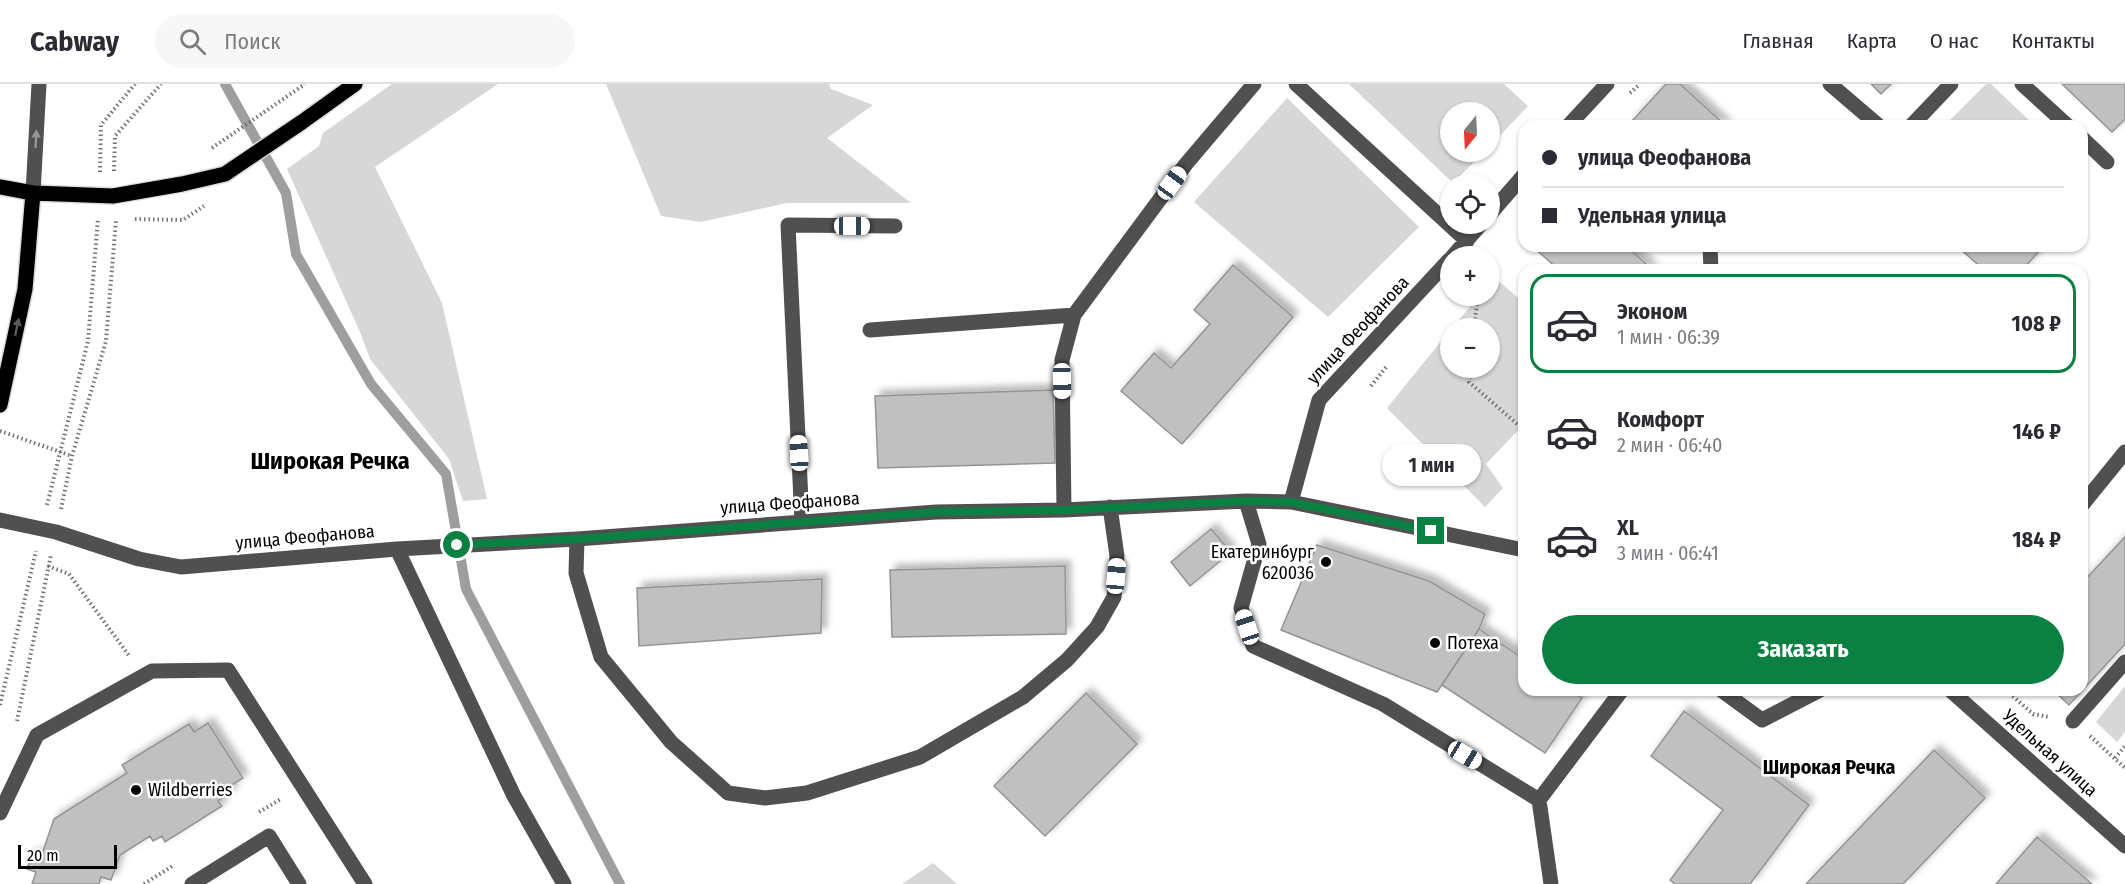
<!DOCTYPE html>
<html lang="ru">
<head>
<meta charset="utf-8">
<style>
  :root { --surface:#fff; --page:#f7f7f7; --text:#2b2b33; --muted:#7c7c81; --line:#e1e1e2; --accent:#0b8043 }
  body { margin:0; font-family:"Fira Sans Condensed",sans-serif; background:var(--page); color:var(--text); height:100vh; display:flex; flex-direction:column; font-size:22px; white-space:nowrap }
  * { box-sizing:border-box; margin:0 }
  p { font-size:20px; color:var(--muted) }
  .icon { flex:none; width:33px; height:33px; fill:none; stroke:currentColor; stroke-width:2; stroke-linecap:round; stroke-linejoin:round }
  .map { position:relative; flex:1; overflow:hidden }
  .sheet { position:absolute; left:1518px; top:180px; width:570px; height:432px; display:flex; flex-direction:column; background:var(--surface); border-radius:18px; box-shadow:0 2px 4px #0004 }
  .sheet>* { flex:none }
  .banner { position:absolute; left:1518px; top:36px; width:570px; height:132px; border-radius:18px; box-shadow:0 2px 4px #0004; display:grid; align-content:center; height:132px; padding:0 24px; background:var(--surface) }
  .needle { width:39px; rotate:198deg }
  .fabs { position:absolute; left:1440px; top:18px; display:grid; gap:12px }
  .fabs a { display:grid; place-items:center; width:60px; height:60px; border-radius:50%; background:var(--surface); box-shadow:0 2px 4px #0004; font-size:30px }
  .scale { position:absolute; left:18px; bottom:15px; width:99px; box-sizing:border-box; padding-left:6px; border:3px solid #000; border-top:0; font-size:16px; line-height:21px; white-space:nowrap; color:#000; -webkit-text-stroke:4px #fff; paint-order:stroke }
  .end { position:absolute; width:27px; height:27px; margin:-14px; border:8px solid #0b8043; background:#fff; box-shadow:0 0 0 3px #fff }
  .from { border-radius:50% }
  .bubble { position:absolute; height:42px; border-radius:21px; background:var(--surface); box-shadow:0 2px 4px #0004; font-size:20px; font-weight:700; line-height:42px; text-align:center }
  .car { position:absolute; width:18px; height:36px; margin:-18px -9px; border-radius:8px; box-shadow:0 0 4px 2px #0007; background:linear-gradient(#fff 24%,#345 0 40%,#fff 0 76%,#345 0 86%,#fff 0) }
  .banner b { display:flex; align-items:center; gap:21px; height:57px; font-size:22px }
  .banner b+b { border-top:2px solid var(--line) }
  .banner i { width:15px; height:15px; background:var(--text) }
  ul { padding:10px 0 0; list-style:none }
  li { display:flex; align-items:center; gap:18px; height:99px; margin:0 12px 9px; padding:0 12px; border:3px solid transparent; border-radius:18px }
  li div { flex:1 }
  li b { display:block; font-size:22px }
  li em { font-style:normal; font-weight:700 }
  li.on { border-color:var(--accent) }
  li>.icon { width:54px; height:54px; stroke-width:1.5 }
  .primary-button { display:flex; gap:12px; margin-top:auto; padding:12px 24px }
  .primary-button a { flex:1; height:69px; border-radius:36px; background:var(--accent); color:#fff; font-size:24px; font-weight:700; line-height:69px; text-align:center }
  header { display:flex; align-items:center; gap:36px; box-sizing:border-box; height:84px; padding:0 30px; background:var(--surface); border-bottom:2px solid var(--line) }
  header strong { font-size:28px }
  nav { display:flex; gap:33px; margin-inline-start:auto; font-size:21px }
  .search { width:420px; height:54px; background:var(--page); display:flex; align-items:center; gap:15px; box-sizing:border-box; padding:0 21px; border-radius:33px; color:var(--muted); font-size:22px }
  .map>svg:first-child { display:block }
  .green { fill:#d7d7d7 }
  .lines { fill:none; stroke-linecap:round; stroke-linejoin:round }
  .stream { stroke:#9e9e9e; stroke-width:10 }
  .building { fill:#c0c0c0; stroke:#949494; stroke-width:1.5; filter:url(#shadow) }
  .major-casing { stroke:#dbdbdb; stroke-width:18 }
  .path { stroke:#727272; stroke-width:4; stroke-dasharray:1.5 3; stroke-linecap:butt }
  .minor { stroke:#505050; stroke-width:15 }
  .major { stroke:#000; stroke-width:15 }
  .oneway { fill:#969696 }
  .oneway2 { fill:#595959 }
  .route { stroke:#0b8043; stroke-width:8 }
  .poi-dot { fill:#000; stroke:#fff; stroke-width:2 }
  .labels { text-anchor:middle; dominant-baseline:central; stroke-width:5; stroke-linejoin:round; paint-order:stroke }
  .street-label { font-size:18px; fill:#000; stroke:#fff }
  .poi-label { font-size:18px; fill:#000; stroke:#fff; text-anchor:start }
  .neighbourhood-label { font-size:20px; font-weight:bold; fill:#000; stroke:#fff }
  .district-label { font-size:24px; font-weight:bold; fill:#000; stroke:#fff }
</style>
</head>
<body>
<header>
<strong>Cabway</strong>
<div class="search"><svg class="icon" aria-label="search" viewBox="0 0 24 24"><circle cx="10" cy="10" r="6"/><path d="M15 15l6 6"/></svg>Поиск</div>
<nav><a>Главная</a><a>Карта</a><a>О нас</a><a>Контакты</a></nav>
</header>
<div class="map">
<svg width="2125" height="800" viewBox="0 0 2125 800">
  <defs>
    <filter id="shadow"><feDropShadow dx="5.5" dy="-5.5" stdDeviation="3" flood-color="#0004"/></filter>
  </defs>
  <rect width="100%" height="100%" fill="#fff"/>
  <path class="green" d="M392,0H498L375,83L442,219L487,415L463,417L449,375L370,275L360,248L287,85L319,62L323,49Z
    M606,0H829L831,5L873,21L827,54L911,119H787L701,138L661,132Z
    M1349,0H1504L1528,22L1490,62V28H1450V68H1484L1453,99Z
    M1986,0H1991L2035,42H1950L1947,39Z
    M1287,14L1419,143L1328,233L1194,118Z
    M1494,193L1524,219V340L1486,380L1503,404L1485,423L1387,324L1450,246V284H1490V244H1452L1479,212H1490V198Z
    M2125,602V648L2117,658L2096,638Z
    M933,779L957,800H902Z"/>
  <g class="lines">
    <path class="stream" d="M225,0L286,109L296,170L371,300L446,390L466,505L620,800"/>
  </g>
  <path class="building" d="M1666,0H1680L1726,42H1637L1632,37Z
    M1871,0H1891L1881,10Z
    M2062,0H2125V35L2112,48Z
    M1532,162H1626L1653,186H1559Z
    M1957,162H2044L2022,186H1984Z
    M1233,181L1293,233L1182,360L1121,307L1154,269L1171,284L1210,240L1194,226Z
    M1053,306L1055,379L878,384L875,312Z
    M1211,445L1231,468L1190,502L1171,478Z
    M2125,453V560L2069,621L2053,606H2082V499Z
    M1317,461L1429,497L1485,530L1479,545L1437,608L1281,546Z
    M1065,482L1066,550L892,553L890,486Z
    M822,495L821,549L639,562L637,504Z
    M1479,545L1524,575V606H1571L1582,614L1545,669L1442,601Z
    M1086,609L1137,660L1045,752L994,702Z
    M1684,627L1809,721L1750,800H1675L1670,796L1723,726L1651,672Z
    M208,639L243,694L230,702L233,707L218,717L222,722L165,758L162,752L153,757L150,752L120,771L111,796L101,793L99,800H32L36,788L27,785L32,770L41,773L54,735L127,689L122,681L189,640L194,648Z
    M1934,666L1985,714L1903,800H1806Z
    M2037,753L2092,800H1996Z"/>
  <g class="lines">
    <g class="major-casing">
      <path id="major" d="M0,103L33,109L113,112L182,100L225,90L302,38L355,0
        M0,321L25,205L33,109"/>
    </g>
    <path class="path" d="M1630,9L1640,0
      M212,64L305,0
      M114,87L115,52L161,0
      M100,88L101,41L135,0
      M135,135L183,136L204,122
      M1474,244L1478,212
      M1471,284L1469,298L1524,346
      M1371,302L1387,282
      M0,347L72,372
      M47,421L88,257L98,134
      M61,425L72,372L106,257L116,136
      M48,482L69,490L130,573
      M2006,606L2033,630L2049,633
      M0,621L36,467
      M17,637L51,471
      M2090,652L2125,684
      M2115,674L2125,662
      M259,728L281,715
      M144,800L174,781"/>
    <path class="minor" d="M1296,0L1467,157
      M1830,0L1879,42
      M2022,0L2068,42
      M1568,42L1607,0
      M1911,42L1951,0
      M2082,54L2107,78
      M33,109L39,0
      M1490,130L1524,91
      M1710,162L1711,186
      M1453,172L1481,140
      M870,246L1074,231L1186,80L1254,0
      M1246,417L1259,460L1241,524L1253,562L1383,620L1539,716L1551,800
      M1291,418L1319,316L1450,175
      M2082,421L2125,368
      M1064,426L1062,276L1074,231
      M0,436L56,448L139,475L181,483L397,465L577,455L936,428L1064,426L1246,417L1291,418L1524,466
      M802,438L788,141L895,142
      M577,455L576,489L601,573L671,658L728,709L765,714L807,709L920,673L1023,613L1067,576L1097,543L1114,513L1117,472L1110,423
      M397,465L514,712L564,800
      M1721,606L1762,636L1820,606
      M1950,606L2125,762
      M2073,637L2125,578
      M1539,716L1622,606
      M0,729L37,651L152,587L228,586L365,800
      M192,800L269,752L299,800"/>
    <use href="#major" class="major"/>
  </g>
  <defs><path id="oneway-solid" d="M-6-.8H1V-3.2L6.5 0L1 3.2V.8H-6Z" transform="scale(1.5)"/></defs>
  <use class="oneway" href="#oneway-solid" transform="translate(36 55) rotate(-87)"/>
  <use class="oneway2" href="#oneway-solid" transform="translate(17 243) rotate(-78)"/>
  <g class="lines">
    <path class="route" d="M457,461L577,455L936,428L1064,426L1246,417L1291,418L1431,447"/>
  </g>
  <g class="poi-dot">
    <circle cx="1326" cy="478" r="6"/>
    <circle cx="1435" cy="559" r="6"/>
    <circle cx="136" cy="706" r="6"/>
  </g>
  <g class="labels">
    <g class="street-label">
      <text transform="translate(1358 246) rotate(-47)">улица Феофанова</text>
      <text transform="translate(790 419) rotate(-4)">улица Феофанова</text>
      <text transform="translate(305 453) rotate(-5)">улица Феофанова</text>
      <text transform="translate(2050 669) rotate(42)">Удельная улица</text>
    </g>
    <g class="poi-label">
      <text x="1314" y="468" text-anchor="end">Екатеринбург<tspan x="1314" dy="21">620036</tspan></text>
      <text x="1447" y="559">Потеха</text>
      <text x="148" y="706">Wildberries</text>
    </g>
    <g class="neighbourhood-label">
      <text x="1829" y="683">Широкая Речка</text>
    </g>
    <g class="district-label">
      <text x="330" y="377">Широкая Речка</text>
    </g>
  </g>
</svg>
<div class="fabs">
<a><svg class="needle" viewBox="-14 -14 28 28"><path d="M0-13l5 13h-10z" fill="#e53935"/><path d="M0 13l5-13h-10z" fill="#7c7c81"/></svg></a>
<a><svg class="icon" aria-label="locate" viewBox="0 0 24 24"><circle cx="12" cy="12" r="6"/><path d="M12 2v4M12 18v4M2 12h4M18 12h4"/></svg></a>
<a>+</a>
<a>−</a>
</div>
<div class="scale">20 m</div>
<i class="end from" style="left:457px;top:461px"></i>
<i class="end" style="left:1431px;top:447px"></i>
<div class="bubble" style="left:1382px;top:360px;width:99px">1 мин</div>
<i class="car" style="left:1172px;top:99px;rotate:36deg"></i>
<i class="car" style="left:852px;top:142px;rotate:90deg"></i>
<i class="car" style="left:1062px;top:297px;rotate:179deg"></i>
<i class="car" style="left:799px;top:369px;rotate:357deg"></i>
<i class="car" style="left:1116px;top:492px;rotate:5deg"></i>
<i class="car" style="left:1247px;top:543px;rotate:342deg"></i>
<i class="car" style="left:1465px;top:671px;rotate:121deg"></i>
<div class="banner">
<b><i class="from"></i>улица Феофанова</b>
<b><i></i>Удельная улица</b>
</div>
<section class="sheet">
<ul>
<li class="on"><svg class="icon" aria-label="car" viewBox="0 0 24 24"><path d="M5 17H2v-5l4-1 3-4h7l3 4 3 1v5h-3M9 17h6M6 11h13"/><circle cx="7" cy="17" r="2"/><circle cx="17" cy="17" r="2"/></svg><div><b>Эконом</b><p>1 мин · 06:39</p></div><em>108 ₽</em></li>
<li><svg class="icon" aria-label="car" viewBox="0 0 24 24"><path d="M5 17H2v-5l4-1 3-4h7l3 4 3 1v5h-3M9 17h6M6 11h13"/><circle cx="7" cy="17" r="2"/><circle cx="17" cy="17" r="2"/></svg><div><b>Комфорт</b><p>2 мин · 06:40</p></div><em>146 ₽</em></li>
<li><svg class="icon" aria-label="car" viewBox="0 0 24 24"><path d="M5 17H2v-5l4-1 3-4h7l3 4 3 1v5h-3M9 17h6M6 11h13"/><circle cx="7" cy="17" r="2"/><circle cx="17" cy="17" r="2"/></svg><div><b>XL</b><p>3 мин · 06:41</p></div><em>184 ₽</em></li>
</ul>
<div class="primary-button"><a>Заказать</a></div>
</section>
</div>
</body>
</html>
